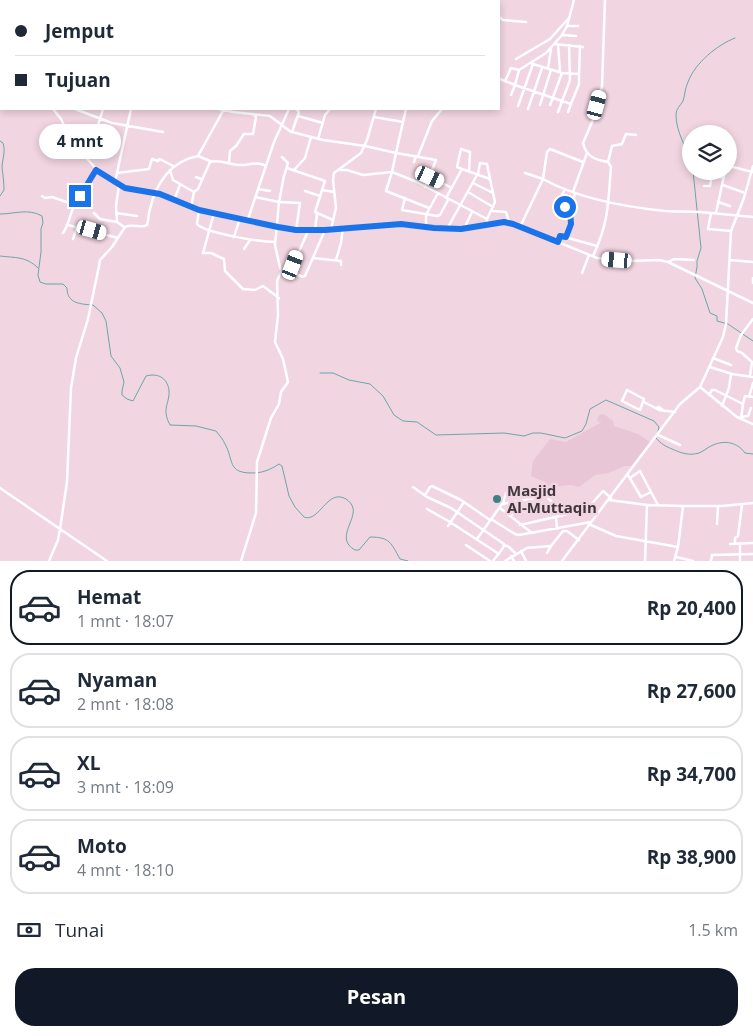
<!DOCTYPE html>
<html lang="id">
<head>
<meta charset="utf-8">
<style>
  :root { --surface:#fff; --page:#f2f2f3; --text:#1f2937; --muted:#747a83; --line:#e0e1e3; --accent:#111827 }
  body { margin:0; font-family:"Open Sans",sans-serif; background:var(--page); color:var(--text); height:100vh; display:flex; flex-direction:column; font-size:19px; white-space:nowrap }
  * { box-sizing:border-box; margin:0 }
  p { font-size:16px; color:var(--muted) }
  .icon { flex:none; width:28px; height:28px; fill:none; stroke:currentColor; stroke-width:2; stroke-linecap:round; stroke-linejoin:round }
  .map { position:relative; height:561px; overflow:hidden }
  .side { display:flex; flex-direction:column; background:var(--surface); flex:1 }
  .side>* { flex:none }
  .guide { position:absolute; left:0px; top:0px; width:500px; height:110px; box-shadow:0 2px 8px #0003; display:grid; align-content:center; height:110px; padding:0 15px; background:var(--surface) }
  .buttons { position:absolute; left:682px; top:125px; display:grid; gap:10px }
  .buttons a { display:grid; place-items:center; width:55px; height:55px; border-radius:50%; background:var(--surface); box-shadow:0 2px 8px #0003; font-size:25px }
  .end { position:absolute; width:22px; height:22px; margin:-11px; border:6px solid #1a73e8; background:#fff; box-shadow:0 0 0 2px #fff }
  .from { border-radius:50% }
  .bubble { position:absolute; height:35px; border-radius:18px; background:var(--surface); box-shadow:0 2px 8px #0003; font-size:16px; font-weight:700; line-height:35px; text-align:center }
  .car { position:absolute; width:15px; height:30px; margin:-15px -8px; border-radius:6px; box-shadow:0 0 4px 1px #0007; background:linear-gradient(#fff 24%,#345 0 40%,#fff 0 76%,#345 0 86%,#fff 0) }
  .guide b { display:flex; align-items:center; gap:18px; height:48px; font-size:19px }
  .guide b+b { border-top:1px solid var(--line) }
  .guide i { width:12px; height:12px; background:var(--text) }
  ul { padding:9px 0 0; list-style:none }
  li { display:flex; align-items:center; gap:15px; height:75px; margin:0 10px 8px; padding:0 5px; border:2px solid var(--line); border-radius:20px }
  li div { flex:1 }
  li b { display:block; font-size:19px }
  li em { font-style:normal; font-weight:700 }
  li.on { border-color:var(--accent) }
  li>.icon { width:45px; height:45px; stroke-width:1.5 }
  .pay { display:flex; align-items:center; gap:12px; height:55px; padding:0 15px; font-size:19px }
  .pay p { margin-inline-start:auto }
  .cta { display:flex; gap:10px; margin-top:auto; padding:10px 15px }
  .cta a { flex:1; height:58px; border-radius:20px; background:var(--accent); color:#fff; font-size:20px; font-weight:700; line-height:58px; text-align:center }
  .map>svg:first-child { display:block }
  .built { fill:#e8c6d5 }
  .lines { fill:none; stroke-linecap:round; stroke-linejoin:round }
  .stream { stroke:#6ca6aa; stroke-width:1 }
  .minor { stroke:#fff; stroke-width:2.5 }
  .route { stroke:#1a73e8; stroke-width:6 }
  .poi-dot { fill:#398285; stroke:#f1d5e1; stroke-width:2 }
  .labels { text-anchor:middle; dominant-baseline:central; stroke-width:5; stroke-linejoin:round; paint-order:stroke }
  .poi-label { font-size:15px; font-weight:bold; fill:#41363b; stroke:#f1d5e1; text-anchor:start }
</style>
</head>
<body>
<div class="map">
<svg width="753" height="561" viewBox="0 0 753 561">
  <rect width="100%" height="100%" fill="#f1d5e1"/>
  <path class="built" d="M604,414L613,421L614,426L638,434L650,442L631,466H625L608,473L595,475L579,487L571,485L552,487L545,486V482L531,476L533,461L550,439L566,442L600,423L597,420L599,415Z"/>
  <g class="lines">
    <path class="stream" d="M0,141L3,143C6,152 2,160 2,168C3,175 4,183 4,190L0,196
      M691,162C686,146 676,132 676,115C676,109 680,106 683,101C685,95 685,88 688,82C695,63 717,45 735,38
      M693,171L701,248L697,261V267L695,278L702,289L710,313L717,316V321L728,324L753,341
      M0,214C15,214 28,208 42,216L43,223L41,229V252L38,275L40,282L46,284H63L67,288C67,304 81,304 93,305L102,313L106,321L111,356L120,368L124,382L122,391V395L127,399L133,401L146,376C157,373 167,377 169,390C170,404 161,408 170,425L196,426L216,431C219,435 223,439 225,444C234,460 227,473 252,473C262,473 270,470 279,464L282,466L289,496L295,507L304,517C306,518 309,518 311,517C323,512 330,490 346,499C349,501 352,504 353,508C356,521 335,539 355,550H359L370,537C390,537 391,543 400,559L408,561
      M0,256C15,258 26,256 38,268
      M320,373H333L349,380L370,384L383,396L394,415L403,421L417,422L436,435L504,433L524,436L533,433H541L565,438L582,431L586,424L590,409L606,400L654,421L659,427L658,432
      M656,438C661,444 665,446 672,449C681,453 689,456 699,453C704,451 708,447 713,445C725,440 737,442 745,453L753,454"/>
    <path class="minor" d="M281,0L285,1
      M396,0V1
      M574,0L567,26H578
      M179,1V0
      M253,1L254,0
      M295,1V0
      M348,1V0
      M458,1L459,0
      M484,1V0
      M499,17L503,20L526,22
      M0,22L1,25
      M567,26L562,35L576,36
      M562,35L554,44L583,47
      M558,44L560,72
      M516,59L550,39L568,19
      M548,68L551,49
      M579,75L580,46
      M500,79L515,85L519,70L546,53L554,44
      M505,81L511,68L519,70
      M511,95L515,85L571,104L579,84V74L562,73L530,63
      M540,105L551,70
      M550,105L562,73
      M518,106L533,64
      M53,109L61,119L73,143L100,173L125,188L160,193L199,210L267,225L296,230H325L401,223L434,228L461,229L496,223L509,222L597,258L631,261L659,260L668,262L753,303
      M75,109L112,123L163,132
      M219,109L233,112L270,116L291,132
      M296,109L299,112L292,132L323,140L365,146L396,153L392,172L417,182L487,219
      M406,109L396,153L436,160L425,187
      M528,109L542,68
      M558,112L570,80L569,45
      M568,112L571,104
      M298,116L323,123
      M374,117L403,122
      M318,139L325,115L330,109
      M82,155L95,135L103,109
      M198,156L210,161
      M418,156L432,121L442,109
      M414,162L416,156
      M583,162L550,149L547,152L543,179C577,198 626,207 665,211C680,212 695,211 711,213L708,229L731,231
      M608,162L612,146L622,144L626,134L636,135
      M229,163L230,151L236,146L244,134H253L256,117L253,114
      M729,166L753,172
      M287,168L325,181L315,212L333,220
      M462,169L457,167L461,149L470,152L469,172
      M170,170L173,180L194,192
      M294,170L305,158L311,137
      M338,170H347L363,175L392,172L386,191L429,208
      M702,172L724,178
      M117,173L149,169L152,159L158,161L160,159L173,166
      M478,174L480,163L487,164L490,179
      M196,177L201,179
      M430,177L452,188
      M115,182L131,109
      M473,183L493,193
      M119,185L116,206L117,222L124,227
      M723,185L745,193
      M704,186H710L712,175
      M258,189L270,191
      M322,190L334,192
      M305,191L320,196
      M468,192L493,207
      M573,192L587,153
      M42,196L45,198L52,197L75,205
      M255,197L279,202L300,203L296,230
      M405,198L402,210L437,216L440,215L448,200
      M446,198L462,169L490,179L495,202L487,219V225
      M556,199H560L565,189
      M174,200L180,185
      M718,202L730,206
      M191,207L194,192L198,189L210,162C221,159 229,165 239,165C250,166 252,161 264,165
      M199,210L197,224C204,233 261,242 275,242
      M492,211L506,212L509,222
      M94,213L100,219L117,222
      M116,213L137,216
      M214,213L203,253H211L224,259L225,271L243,289L255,290L263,286L279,298
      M711,213L753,217
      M716,213L725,171
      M248,219L274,142L289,109
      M68,225L118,238
      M426,226V215L438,193
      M520,227L543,179L525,173
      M331,229L336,208L333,180L334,173L361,153L367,140L376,109
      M447,229L477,175
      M464,229L472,212
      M315,230L317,214
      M63,233C68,226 69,219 72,211C77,197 85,181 96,170
      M234,237L240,218
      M566,237C568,230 575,215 569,209C568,207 565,207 562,205L573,200L575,194
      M73,239L77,227
      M558,242L561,236L597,246
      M244,249L250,240
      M593,256C609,222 608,203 611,167L608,162C596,160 586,157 583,143L595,115L602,86L605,0
      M313,258L341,261V265
      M336,260L341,243L343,227
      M730,260L753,262
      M668,262L674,259L694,260
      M281,272L275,245L279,202L284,176L288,163L282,157
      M290,272L309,229
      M582,273L589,255
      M753,278V283
      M713,358L731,365
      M710,367L732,374L753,377
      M750,376L752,362L742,353L737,351L736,348L741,335L753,319
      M700,387L737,417L753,424
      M627,390L644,399L640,410L622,401Z
      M709,395L712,390H715L743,404L741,419
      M749,397L753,383
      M644,402L659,410L675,412
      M743,404L745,396L753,397
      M722,406L729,388L731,374
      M656,408L659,407L664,411
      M741,417L748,416L751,408
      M658,435L680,445
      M628,475L641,497L651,492L658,505
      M630,478L640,471L651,492
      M413,487L427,497L451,508L504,544L503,548L493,561
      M0,488L60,529L58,540L49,561
      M425,495L430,487L432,486L461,500L490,520
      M609,500L647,505L645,561
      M503,503L506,493
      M648,505L683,506L678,547
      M683,506H722L753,503
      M500,508L532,533
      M427,509L450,522L499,554
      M508,515L555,505L557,529
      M491,519L515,534L519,535L591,522
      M717,524L718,506
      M520,525L586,510L603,491L611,498
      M591,525L616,536L678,547L674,561
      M448,526L464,502
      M477,539L502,504L546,496L555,505
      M730,544L753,543
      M735,544V538L738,536L742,505
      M740,544V561
      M466,545L490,561
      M504,545L509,547L516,554
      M521,551L526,561
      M547,553L551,546
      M511,556L514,561
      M676,557L693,561
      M107,561L60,529L67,482L71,388L76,358L88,319L99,266L100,260L112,247L125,227C133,223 142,229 147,225C149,219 148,214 150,209C156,183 171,161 198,156L224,109
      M241,561L256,513L257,462L271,418L279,404L281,392L288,382L283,359L275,342L278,315L277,281L281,272L296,274L303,277L305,276L325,230
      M505,561L527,548L551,546L563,531H567L579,540
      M562,561L680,404L700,387L723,337L726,324L731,231L744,198L753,166
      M711,561L712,555L753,554"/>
  </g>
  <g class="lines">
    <path class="route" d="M80,196L96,170L125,188L160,194L199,210L278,227L296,230H325L401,224L434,228L461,229L504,222L513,224L558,242L560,236L566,237L571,224L570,210L565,207"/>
  </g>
  <circle class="poi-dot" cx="497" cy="499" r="5"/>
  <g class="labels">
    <g class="poi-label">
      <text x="507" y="490">Masjid<tspan x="507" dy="17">Al-Muttaqin</tspan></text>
    </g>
  </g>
</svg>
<div class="buttons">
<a><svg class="icon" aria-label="layers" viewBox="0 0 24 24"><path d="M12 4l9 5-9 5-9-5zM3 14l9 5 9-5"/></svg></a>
</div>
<i class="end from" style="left:565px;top:207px"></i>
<i class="end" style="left:80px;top:196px"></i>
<div class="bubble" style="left:39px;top:124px;width:82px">4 mnt</div>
<i class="car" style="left:597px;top:105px;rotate:15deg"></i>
<i class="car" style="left:430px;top:177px;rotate:115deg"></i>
<i class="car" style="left:92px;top:230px;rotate:106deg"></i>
<i class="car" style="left:617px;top:260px;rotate:275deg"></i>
<i class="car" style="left:293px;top:265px;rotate:21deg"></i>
<div class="guide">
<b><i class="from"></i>Jemput</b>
<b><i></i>Tujuan</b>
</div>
</div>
<section class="side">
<ul>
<li class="on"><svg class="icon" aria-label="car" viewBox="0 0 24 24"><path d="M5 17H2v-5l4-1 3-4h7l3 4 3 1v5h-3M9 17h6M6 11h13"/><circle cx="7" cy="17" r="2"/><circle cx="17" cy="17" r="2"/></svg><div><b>Hemat</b><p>1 mnt · 18:07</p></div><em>Rp 20,400</em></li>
<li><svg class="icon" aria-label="car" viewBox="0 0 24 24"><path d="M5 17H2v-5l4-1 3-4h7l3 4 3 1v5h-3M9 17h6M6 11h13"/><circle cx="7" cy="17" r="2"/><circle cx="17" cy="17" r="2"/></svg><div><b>Nyaman</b><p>2 mnt · 18:08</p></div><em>Rp 27,600</em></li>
<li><svg class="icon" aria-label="car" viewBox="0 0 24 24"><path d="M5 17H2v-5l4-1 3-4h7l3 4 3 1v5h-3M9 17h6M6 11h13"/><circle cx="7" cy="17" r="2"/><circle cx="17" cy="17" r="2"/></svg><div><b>XL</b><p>3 mnt · 18:09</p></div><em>Rp 34,700</em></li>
<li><svg class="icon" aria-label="car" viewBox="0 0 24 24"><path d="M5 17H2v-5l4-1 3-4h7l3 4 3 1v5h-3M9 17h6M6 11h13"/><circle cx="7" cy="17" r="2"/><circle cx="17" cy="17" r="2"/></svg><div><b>Moto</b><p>4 mnt · 18:10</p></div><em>Rp 38,900</em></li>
</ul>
<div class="pay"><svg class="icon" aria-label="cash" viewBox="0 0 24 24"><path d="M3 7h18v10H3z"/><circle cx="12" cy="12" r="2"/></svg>Tunai<p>1.5 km</p></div>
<div class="cta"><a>Pesan</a></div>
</section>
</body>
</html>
